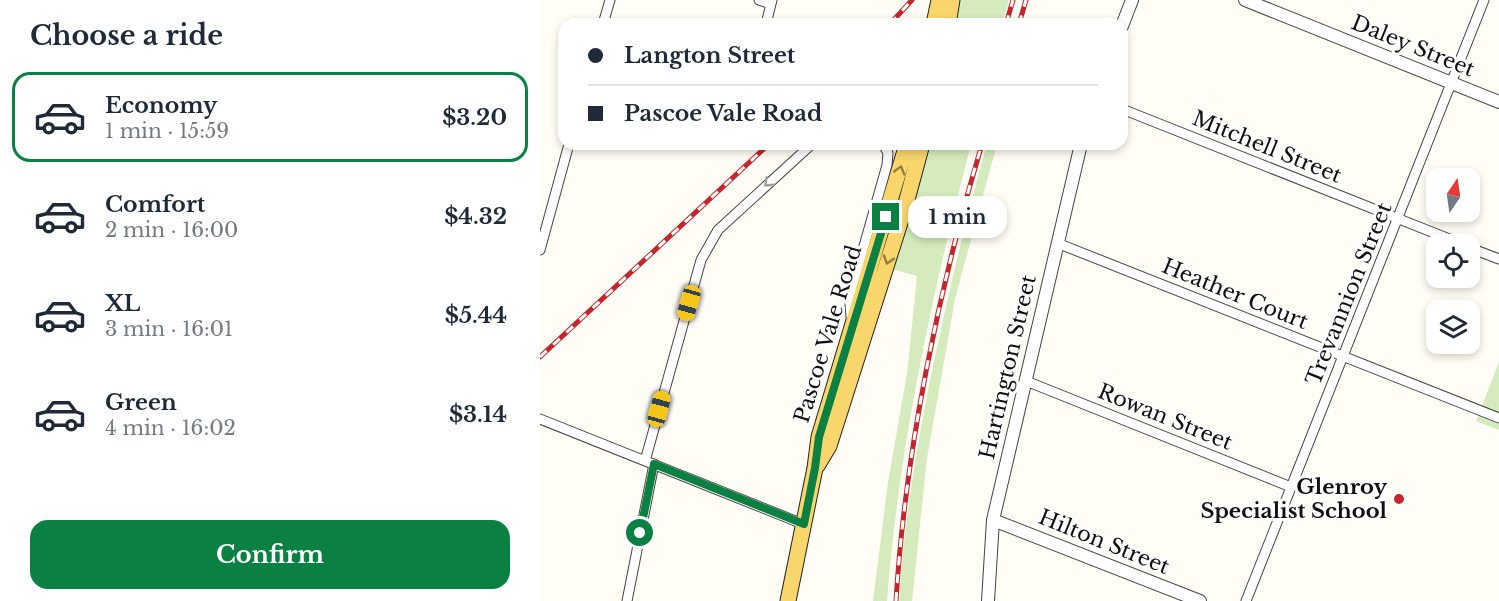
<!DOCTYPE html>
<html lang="en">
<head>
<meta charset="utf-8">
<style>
  :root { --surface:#fff; --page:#f2f2f3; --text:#1f2937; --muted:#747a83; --line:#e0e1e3; --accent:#0b8043 }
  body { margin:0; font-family:"Libre Baskerville",serif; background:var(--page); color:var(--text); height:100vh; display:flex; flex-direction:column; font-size:22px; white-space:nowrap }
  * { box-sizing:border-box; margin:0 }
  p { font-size:20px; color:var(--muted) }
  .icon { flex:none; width:33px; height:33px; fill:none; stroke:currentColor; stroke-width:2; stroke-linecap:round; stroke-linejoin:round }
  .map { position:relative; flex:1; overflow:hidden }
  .side { display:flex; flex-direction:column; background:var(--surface); width:540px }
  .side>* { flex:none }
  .guide { position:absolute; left:18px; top:18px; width:570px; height:132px; border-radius:18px; box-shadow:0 3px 9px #0003; display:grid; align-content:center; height:132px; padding:0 30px; background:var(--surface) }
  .needle { width:39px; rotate:13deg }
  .controls { position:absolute; left:886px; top:168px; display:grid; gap:12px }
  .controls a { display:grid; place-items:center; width:54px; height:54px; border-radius:12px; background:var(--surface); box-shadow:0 3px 9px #0003; font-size:30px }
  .end { position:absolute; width:27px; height:27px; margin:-14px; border:8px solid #0b8043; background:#fff; box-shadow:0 0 0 3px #fff }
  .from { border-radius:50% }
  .bubble { position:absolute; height:42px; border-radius:18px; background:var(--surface); box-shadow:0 3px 9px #0003; font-size:20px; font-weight:700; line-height:42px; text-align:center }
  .car { position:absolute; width:18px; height:36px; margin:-18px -9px; border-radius:8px; box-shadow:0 0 4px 2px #0007; background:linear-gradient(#f5c518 24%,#345 0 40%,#f5c518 0 76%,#345 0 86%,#f5c518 0) }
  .guide b { display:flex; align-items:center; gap:21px; height:57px; font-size:22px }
  .guide b+b { border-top:2px solid var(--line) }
  .guide i { width:15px; height:15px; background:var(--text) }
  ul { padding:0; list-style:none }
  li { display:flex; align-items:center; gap:18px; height:90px; margin:0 12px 9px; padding:0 18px; border:3px solid transparent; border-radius:18px }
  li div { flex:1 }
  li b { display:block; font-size:22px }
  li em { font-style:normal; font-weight:700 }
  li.selected { border-color:var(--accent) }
  li>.icon { width:54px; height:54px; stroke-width:1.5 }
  h2 { padding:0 30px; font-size:27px; line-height:72px }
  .action { display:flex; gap:12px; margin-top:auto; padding:12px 30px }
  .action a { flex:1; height:69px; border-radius:18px; background:var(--accent); color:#fff; font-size:24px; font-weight:700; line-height:69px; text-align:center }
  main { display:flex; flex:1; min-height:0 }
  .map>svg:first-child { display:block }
  .green { fill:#d5ebbd }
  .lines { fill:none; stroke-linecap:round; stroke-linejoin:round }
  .minor-casing { stroke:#444; stroke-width:11 }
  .tertiary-casing { stroke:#444; stroke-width:14 }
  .primary-casing { stroke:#222; stroke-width:17 }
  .minor { stroke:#fff; stroke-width:9 }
  .tertiary { stroke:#fff; stroke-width:12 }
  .primary { stroke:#f9d66b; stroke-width:15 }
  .rail-casing { stroke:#c4262e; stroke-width:5 }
  .rail { stroke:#fff; stroke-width:3; stroke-dasharray:9; stroke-linecap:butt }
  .oneway { stroke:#917d42 }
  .oneway2 { stroke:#a0a0a0 }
  .route { stroke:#0b8043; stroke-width:8 }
  .poi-dot { fill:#c4262e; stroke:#fff; stroke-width:2 }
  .labels { text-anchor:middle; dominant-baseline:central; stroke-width:6; stroke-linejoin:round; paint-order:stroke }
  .street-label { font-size:21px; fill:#111; stroke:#fff }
  .poi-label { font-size:21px; font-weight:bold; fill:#111; stroke:#fff; text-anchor:end }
</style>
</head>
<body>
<main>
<section class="side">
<h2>Choose a ride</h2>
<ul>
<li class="selected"><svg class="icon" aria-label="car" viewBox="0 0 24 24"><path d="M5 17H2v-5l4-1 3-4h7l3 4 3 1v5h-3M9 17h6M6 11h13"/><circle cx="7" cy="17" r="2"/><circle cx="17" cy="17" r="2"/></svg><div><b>Economy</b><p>1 min · 15:59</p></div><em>$3.20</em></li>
<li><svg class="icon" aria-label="car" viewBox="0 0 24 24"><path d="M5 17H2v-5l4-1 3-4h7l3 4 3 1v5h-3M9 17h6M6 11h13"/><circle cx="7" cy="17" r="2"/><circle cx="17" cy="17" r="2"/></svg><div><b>Comfort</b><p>2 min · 16:00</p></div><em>$4.32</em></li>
<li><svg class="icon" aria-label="car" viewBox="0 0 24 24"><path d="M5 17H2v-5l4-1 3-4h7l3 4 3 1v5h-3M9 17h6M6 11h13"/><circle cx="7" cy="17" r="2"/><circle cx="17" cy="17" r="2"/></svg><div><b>XL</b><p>3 min · 16:01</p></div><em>$5.44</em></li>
<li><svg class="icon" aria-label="car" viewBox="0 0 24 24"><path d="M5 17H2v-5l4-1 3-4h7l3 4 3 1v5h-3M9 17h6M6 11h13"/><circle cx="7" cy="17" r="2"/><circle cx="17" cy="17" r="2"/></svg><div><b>Green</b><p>4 min · 16:02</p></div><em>$3.14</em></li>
</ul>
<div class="action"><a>Confirm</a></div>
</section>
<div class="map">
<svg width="959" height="601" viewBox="0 0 959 601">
  <rect width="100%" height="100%" fill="#fffdf5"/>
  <path class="green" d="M418,0H469L462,24H414Z
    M388,144H431C392,294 359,446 347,601H333L348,482L367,374L377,276L351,269Z
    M447,144H457L415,299L387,458L372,601H359C364,522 377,443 393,366C409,291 426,217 447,144Z
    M959,362V430L936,421Z"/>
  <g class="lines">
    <g class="minor-casing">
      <path id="minor" d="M219,0L231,4
        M63,24L70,0
        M226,24L232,0
        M582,109L922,244
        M517,243L959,418
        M930,248L959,259
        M0,250L29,144
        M311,317L310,304L313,285L347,165L348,153L343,144
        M486,381L751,487
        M0,419L263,524
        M105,461L161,260L178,230L272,144
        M87,601L114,464
        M706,601L944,0"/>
    </g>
    <g class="tertiary-casing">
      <path id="tertiary" d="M705,0L959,102
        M582,26L592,0
        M453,520L660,601
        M448,601L453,520L541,144"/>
    </g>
    <g class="primary-casing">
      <path id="primary" d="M394,24L399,0
        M408,24L412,0
        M277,466L289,446L365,207L382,144
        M248,601L275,468L279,437L367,144"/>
    </g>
    <use href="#minor" class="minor"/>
    <use href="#tertiary" class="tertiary"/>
    <use href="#primary" class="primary"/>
    <g class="rail-casing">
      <path id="rail" d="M350,24L372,0
        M466,24L473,0
        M479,24L486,0
        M0,357L229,144
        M356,601C365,452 399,287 442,144"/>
    </g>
    <use href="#rail" class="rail"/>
  </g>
  <defs><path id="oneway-chevron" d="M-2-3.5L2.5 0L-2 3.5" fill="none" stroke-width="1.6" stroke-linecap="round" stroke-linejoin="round" transform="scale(1.5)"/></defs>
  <g class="oneway">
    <use href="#oneway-chevron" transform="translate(360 170) rotate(-74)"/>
    <use href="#oneway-chevron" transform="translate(348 260) rotate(108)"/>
  </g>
  <use class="oneway2" href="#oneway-chevron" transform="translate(228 183) rotate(137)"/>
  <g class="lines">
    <path class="route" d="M100,533L114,464L264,524L275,468L279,437L346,217"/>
  </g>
  <circle class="poi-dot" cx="859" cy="499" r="6"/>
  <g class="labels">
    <g class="street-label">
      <text transform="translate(873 46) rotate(22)">Daley Street</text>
      <text transform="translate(727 147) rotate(22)">Mitchell Street</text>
      <text transform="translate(695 294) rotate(22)">Heather Court</text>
      <text transform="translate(809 294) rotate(-68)">Trevannion Street</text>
      <text transform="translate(288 334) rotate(-73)">Pascoe Vale Road</text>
      <text transform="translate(468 367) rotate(-77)">Hartington Street</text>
      <text transform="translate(625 417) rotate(22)">Rowan Street</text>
      <text transform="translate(564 542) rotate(22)">Hilton Street</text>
    </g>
    <g class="poi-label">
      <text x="847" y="487">Glenroy<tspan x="847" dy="24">Specialist School</tspan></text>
    </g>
  </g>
</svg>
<div class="controls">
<a><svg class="needle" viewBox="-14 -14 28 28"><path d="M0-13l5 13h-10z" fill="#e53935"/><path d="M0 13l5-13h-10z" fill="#747a83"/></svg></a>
<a><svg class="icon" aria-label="locate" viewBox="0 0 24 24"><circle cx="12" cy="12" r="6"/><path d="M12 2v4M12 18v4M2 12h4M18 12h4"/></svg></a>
<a><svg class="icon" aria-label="layers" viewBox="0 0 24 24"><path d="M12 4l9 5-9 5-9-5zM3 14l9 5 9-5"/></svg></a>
</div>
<i class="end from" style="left:100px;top:533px"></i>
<i class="end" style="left:346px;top:217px"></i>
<div class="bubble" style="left:368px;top:196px;width:99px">1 min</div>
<i class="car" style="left:149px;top:303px;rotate:196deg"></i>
<i class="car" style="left:119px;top:409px;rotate:15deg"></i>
<div class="guide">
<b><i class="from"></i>Langton Street</b>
<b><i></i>Pascoe Vale Road</b>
</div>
</div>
</main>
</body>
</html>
